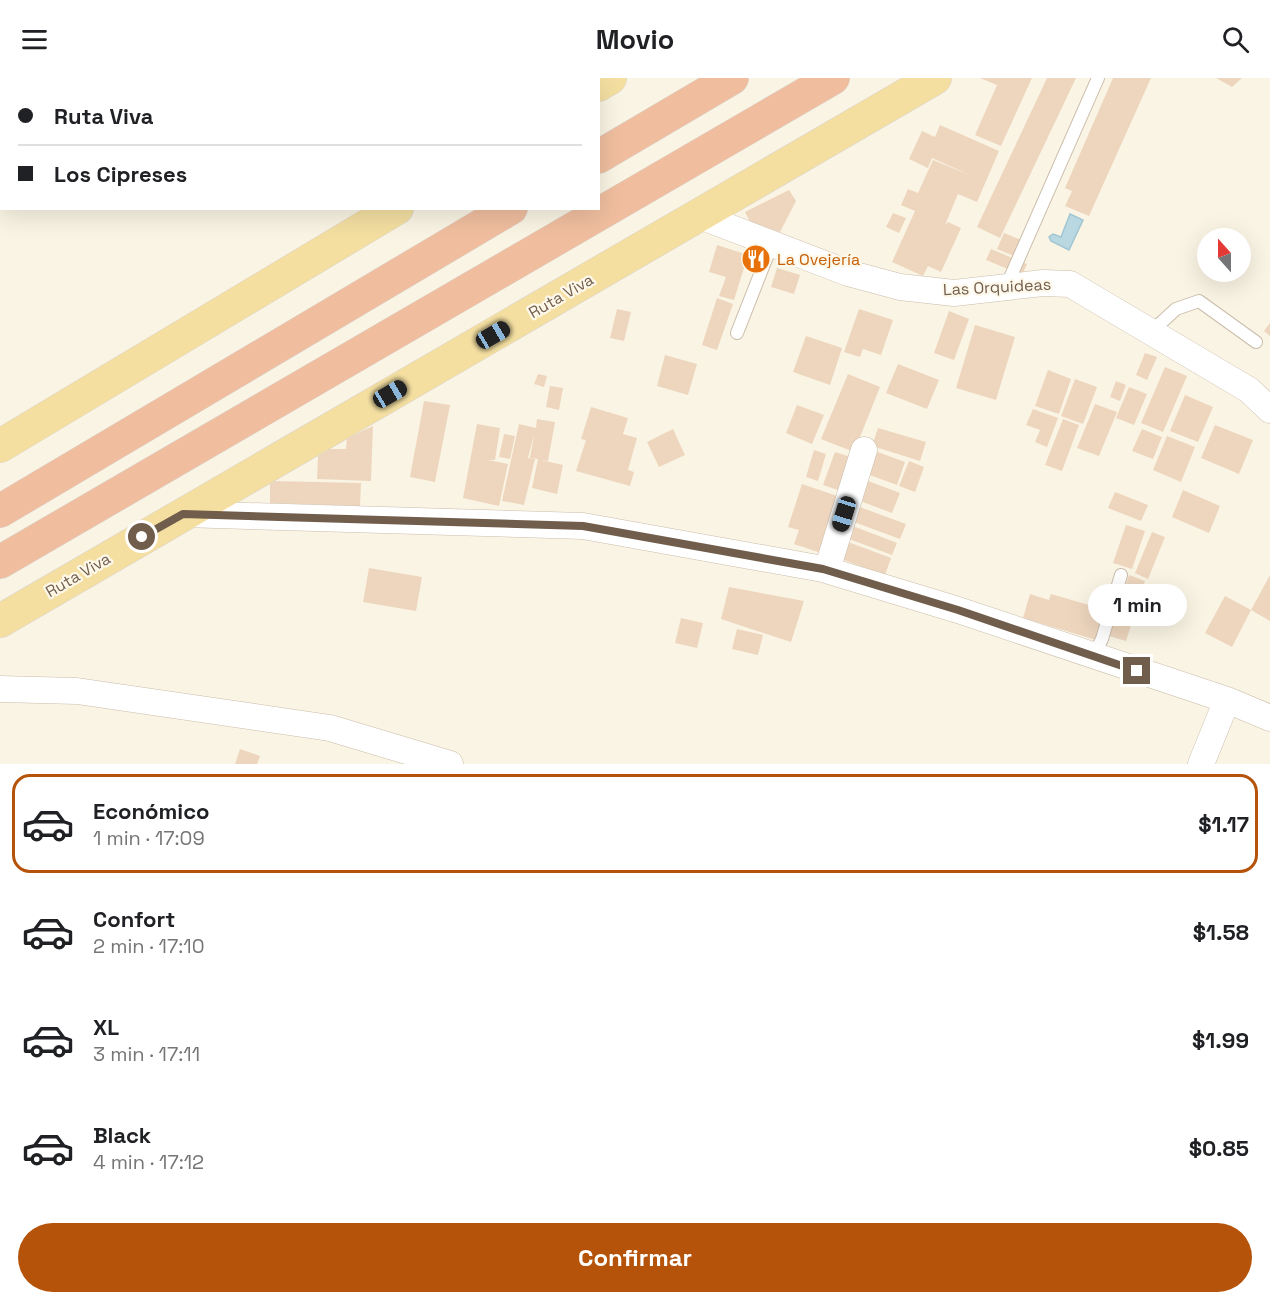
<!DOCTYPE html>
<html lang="es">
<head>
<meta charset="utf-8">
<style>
  :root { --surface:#fff; --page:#f2f2f2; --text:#202124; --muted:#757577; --line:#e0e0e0; --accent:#b45309 }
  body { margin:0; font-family:"Space Grotesk",sans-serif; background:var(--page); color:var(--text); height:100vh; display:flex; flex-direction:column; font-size:22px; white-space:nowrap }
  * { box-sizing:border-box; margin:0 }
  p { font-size:20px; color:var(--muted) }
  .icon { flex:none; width:33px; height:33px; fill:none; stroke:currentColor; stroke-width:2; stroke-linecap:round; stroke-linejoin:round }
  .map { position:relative; height:686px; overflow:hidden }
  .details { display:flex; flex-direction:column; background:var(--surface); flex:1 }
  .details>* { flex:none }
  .guide { position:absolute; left:0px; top:0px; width:600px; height:132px; box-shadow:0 6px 24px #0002; display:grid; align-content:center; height:132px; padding:0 18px; background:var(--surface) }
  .needle { width:39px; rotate:339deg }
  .buttons { position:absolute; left:1197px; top:150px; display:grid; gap:12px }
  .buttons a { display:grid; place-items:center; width:54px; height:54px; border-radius:50%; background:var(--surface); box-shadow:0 6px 24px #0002; font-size:30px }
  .end { position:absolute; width:27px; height:27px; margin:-14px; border:8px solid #715d4c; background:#fff; box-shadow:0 0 0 3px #fff }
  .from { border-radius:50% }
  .bubble { position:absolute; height:42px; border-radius:21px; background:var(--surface); box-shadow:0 6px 24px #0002; font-size:20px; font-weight:800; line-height:42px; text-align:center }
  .car { position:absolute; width:18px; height:36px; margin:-18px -9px; border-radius:8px; box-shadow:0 0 4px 2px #0007; background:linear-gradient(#222 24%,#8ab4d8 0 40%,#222 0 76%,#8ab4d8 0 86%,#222 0) }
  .guide b { display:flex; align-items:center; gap:21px; height:57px; font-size:22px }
  .guide b+b { border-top:2px solid var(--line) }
  .guide i { width:15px; height:15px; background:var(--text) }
  ul { padding:10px 0 0; list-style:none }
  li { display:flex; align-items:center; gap:18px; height:99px; margin:0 12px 9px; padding:0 6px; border:3px solid transparent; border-radius:18px }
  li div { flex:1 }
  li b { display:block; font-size:22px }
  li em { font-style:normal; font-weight:800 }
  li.current { border-color:var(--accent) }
  li>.icon { width:54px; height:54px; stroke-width:1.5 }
  .action { display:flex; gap:12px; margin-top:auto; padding:12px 18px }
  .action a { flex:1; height:69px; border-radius:36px; background:var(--accent); color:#fff; font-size:24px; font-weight:800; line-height:69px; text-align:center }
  header { display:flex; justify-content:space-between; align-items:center; height:78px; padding:0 18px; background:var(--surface); font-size:27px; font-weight:800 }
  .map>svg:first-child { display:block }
  .water { fill:#bad8e2; stroke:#a1c6d3; stroke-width:1.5 }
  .building { fill:#eed6be }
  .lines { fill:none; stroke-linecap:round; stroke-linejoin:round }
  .lane-casing { stroke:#cbbdab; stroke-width:14 }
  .street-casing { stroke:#cbbdab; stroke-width:27 }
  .primary-casing { stroke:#dad5d0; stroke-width:34 }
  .highway-casing { stroke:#dad5d0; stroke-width:34 }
  .lane { stroke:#fff; stroke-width:12 }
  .street { stroke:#fff; stroke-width:26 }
  .primary { stroke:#f4dfa1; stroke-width:33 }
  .highway { stroke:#f0be9f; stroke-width:33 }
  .route { stroke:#715d4c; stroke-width:8 }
  .labels { text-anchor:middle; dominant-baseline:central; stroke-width:4.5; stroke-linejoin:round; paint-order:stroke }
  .food-label { font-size:16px; fill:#c56008; stroke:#fef8ea; text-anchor:start }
  .street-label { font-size:16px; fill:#715d4c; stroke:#fef8ea }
</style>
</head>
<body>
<header><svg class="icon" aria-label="menu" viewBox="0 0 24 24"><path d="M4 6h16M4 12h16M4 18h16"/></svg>Movio<svg class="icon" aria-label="search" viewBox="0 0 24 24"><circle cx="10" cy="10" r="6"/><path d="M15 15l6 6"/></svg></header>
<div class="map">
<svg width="1270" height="686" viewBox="0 0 1270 686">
  <rect width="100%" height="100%" fill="#faf4e4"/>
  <path class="water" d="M1070,136L1083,142L1069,172L1051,163L1049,159L1053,156L1061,159Z"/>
  <path class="building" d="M980,0H1032L1001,68L975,57L997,7Z
    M1047,0H1076L1000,160L977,149Z
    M1113,0H1151L1089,138L1065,128L1072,113L1065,110Z
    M1216,0H1242L1232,9Z
    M940,47L999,73L977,124L958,116L945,147L948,144L961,150L941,194L928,188L923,198L892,184L915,133L901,127L908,111L918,115L933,82L972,98L932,80L928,90L909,81L922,53L935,59Z
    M789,112L796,123L780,154L750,144L745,134Z
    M893,135L906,140L899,155L886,149Z
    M1004,155L1021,162L1014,178L997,171Z
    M717,167L748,177L734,222L719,218L726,199L709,194Z
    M991,171L1027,186L1022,197L986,182Z
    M777,190L800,197L794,216L771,209Z
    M717,220L733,226L717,272L702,267Z
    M617,231L631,234L624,263L610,260Z
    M859,231L893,242L881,277L863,271L860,279L844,274Z
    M949,233L969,241L954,282L934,275Z
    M1270,245V258L1264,253Z
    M975,247L1015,259L996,322L956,310Z
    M806,258L842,270L830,307L793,294Z
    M1145,275L1157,279L1147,302L1136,297Z
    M665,277L697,286L688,317L657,308Z
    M898,286L939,302L927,331L886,315Z
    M1165,289L1187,298L1163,354L1141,345Z
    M1048,292L1071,301L1059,336L1035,328Z
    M538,296L547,298L544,309L534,306Z
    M848,296L880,309L854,374L821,361Z
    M1075,301L1097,309L1083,346L1061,338Z
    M1116,303L1126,307L1120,323L1110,319Z
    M550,308L563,310L559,332L546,329Z
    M1129,309L1147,316L1134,347L1116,340Z
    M1185,317L1213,329L1198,364L1170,353Z
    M424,323L450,327L435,404L410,399Z
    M1095,326L1117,334L1099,378L1077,370Z
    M797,327L824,337L812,366L786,355Z
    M591,329L628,340L623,356L637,360L628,392L634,394L630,408L576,393L586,362L581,361Z
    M1033,331L1058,340L1047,369L1035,364L1040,352L1026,347Z
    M537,341L555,344L548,383L541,382L563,387L557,416L532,410L538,381L530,380L534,357L528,380L535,381L524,427L502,423L519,346L536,350Z
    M1063,341L1079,347L1062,393L1045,387Z
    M477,346L500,350L495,382H488L508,386L499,428L463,420Z
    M1215,347L1253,362L1239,396L1201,380Z
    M373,348L371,403L317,401L318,378L327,371H346L347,360Z
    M878,350L926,364L920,383L872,368Z
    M673,351L685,377L659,389L647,364Z
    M1142,351L1162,359L1153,381L1132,373Z
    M504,356L515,358L510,381L499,379Z
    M1167,358L1195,369L1181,404L1153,392Z
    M814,372L826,376L818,403L806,399Z
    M875,373L905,384L897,407L867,396Z
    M835,374L857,381L844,414L823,407Z
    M909,383L924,389L915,414L899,408Z
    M863,401L900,415L892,435L855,421Z
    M270,403L361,405L360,428L270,425Z
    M802,406L846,421L827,477L794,466L799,452L788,449Z
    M1183,412L1220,428L1209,455L1172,439Z
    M1115,414L1148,427L1141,443L1108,430Z
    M857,428L906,446L900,461L851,443Z
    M1126,447L1145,453L1132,491L1113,485Z
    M853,448L897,465L892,477L849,461Z
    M1152,454L1165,459L1148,501L1135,495Z
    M848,464L891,480L885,497L841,481Z
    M369,490L422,499L416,533L363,524Z
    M1129,497L1145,503L1126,563L1109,558Z
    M1270,497V543L1251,532L1232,569L1205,555L1225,518L1251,532Z
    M729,509L804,523L791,564L721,541Z
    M1094,513L1109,517L1096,562L1023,540L1030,516L1049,522L1051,516L1089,527Z
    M681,540L703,545L697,570L675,565Z
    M737,551L763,557L758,577L732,571Z
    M240,671L260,678L257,686H235Z"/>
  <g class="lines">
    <g class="lane-casing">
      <path id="lane" d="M1006,209L1098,0
        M1151,254L1176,231L1199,223L1256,264
        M737,255L772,166
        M1093,579L1102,561L1121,497"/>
    </g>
    <g class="street-casing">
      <path id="street" d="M385,0V2
        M700,138L848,195L900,209L954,215L1043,205L1070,206L1249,312L1270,332
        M183,436L583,448L823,491L958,532L1227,622L1270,640
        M827,492L864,372
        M0,611L77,613L330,650L450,686
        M1201,686L1227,622"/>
    </g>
    <g class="primary-casing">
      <path id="primary" d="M598,7L610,0
        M0,368L397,130
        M0,543L935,0"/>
    </g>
    <g class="highway-casing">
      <path id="highway" d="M598,79L732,0
        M0,433L511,130
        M0,484L833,0"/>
    </g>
    <use href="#lane" class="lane"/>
    <use href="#street" class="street"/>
    <use href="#primary" class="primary"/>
    <use href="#highway" class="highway"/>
  </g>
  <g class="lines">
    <path class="route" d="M142,459L183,436L583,448L823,491L958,532L1137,593"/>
  </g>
  <defs>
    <g id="restaurant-disc" transform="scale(1.5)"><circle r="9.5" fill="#e8710a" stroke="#fef8ea"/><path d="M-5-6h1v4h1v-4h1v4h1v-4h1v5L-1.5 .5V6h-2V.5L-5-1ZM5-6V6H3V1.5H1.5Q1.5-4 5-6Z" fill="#fff"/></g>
  </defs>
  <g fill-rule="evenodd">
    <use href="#restaurant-disc" x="756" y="181"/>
  </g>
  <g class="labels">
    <g class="food-label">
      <text x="777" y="181">La Ovejería</text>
    </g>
    <g class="street-label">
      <text transform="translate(997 209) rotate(-3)">Las Orquideas</text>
      <text transform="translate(561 218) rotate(-30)">Ruta Viva</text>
      <text transform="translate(78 497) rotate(-30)">Ruta Viva</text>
    </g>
  </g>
</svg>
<div class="buttons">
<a><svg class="needle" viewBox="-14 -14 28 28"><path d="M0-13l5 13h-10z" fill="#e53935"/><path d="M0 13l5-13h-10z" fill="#757577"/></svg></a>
</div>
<i class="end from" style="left:142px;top:459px"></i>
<i class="end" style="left:1137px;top:593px"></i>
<div class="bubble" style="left:1088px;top:506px;width:99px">1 min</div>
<i class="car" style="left:493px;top:257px;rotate:60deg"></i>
<i class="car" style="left:390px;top:316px;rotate:60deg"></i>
<i class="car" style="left:844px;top:436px;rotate:197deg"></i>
<div class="guide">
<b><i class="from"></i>Ruta Viva</b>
<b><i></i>Los Cipreses</b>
</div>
</div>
<section class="details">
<ul>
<li class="current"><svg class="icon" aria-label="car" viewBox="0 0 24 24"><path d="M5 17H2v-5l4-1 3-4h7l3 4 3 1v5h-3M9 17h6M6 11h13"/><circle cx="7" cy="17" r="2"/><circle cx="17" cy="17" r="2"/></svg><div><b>Económico</b><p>1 min · 17:09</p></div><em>$1.17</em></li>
<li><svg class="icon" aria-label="car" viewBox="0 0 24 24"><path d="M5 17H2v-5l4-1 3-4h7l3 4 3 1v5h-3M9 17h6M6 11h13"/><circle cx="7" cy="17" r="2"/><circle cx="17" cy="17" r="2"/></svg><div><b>Confort</b><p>2 min · 17:10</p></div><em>$1.58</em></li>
<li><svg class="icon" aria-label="car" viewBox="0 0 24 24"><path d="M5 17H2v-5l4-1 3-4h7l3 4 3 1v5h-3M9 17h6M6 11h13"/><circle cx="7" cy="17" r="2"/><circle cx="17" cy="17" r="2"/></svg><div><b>XL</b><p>3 min · 17:11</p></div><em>$1.99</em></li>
<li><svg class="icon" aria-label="car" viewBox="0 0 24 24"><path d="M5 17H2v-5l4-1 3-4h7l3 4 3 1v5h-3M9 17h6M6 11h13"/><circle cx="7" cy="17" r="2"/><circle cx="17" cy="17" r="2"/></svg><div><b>Black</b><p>4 min · 17:12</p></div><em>$0.85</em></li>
</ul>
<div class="action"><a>Confirmar</a></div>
</section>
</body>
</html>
